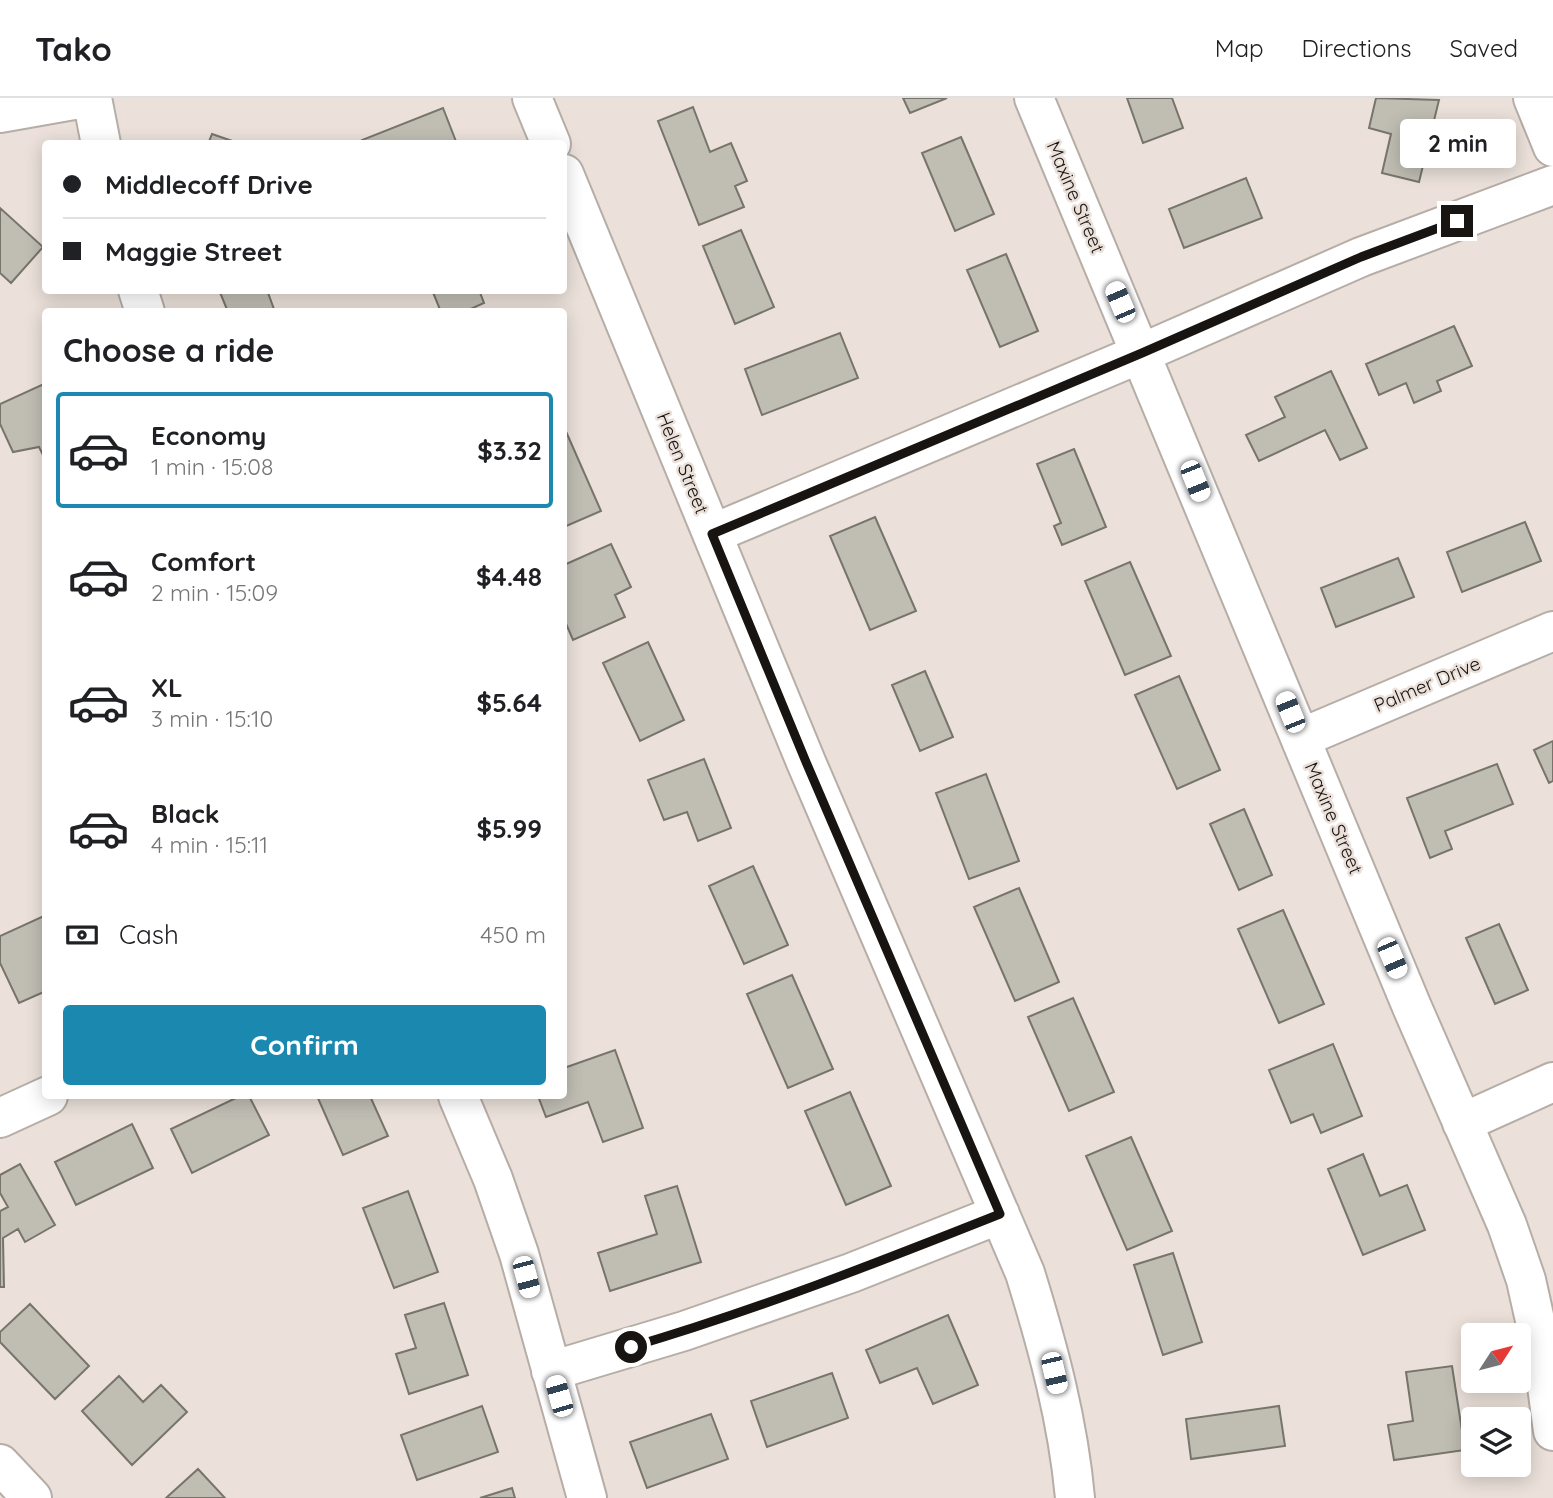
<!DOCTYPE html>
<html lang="en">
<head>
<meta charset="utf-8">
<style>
  :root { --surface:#fff; --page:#f6f6f6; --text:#202124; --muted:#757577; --line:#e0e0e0; --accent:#1b89af }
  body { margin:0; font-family:Quicksand,sans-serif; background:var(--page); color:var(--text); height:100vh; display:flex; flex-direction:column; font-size:26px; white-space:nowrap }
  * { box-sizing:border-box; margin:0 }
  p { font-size:23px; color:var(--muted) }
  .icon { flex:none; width:38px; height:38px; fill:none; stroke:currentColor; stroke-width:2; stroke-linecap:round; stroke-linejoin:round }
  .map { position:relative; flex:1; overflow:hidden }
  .sheet { position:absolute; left:42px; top:210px; width:525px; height:791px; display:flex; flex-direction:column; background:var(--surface); border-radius:7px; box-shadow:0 4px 18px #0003 }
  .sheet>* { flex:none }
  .banner { position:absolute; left:42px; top:42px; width:525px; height:154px; border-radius:7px; box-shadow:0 4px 18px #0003; display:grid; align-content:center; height:154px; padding:0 21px; background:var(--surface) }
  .needle { width:46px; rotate:54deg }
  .fabs { position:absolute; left:1461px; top:1225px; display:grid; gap:14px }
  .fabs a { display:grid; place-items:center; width:70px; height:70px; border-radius:7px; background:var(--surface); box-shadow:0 4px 18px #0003; font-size:35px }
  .end { position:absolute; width:32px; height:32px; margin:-16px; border:9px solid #171412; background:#fff; box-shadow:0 0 0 4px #fff }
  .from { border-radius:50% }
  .bubble { position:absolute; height:49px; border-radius:7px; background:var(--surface); box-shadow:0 4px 18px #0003; font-size:23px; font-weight:800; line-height:49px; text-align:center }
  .car { position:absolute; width:21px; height:42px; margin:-21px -10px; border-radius:9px; box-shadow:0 0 5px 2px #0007; background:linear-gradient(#fff 24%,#345 0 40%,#fff 0 76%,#345 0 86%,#fff 0) }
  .banner b { display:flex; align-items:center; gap:24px; height:66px; font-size:26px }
  .banner b+b { border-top:2px solid var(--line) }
  .banner i { width:18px; height:18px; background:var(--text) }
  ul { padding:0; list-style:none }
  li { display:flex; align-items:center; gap:21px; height:116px; margin:0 14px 10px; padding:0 7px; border:4px solid transparent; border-radius:7px }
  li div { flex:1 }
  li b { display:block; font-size:26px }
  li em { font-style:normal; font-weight:800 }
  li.active { border-color:var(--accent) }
  li>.icon { width:63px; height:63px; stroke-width:1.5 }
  h2 { padding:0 21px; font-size:32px; line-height:84px }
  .pay { display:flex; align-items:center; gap:18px; height:77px; padding:0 21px; font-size:26px }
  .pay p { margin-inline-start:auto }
  .primary-button { display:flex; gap:14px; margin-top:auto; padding:14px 21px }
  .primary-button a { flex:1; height:80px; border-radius:7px; background:var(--accent); color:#fff; font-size:28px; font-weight:800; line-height:80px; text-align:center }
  header { display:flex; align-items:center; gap:42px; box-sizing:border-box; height:98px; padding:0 35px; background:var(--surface); border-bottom:2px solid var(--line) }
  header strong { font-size:33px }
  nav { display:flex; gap:38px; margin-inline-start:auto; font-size:24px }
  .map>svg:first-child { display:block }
  .building { fill:#c0bdb3; stroke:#77746b; stroke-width:2 }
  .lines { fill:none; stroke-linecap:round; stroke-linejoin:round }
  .minor-casing { stroke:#b6ada6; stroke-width:42 }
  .minor { stroke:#fff; stroke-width:38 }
  .route { stroke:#171412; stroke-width:9 }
  .labels { text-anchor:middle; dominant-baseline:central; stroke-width:5; stroke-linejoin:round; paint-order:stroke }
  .street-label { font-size:19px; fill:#171412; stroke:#ebe1da }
</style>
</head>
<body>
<header>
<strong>Tako</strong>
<nav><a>Map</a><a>Directions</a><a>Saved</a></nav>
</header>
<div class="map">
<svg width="1553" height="1400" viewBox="0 0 1553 1400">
  <rect width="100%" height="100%" fill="#ebe1da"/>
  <path class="building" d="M903,0H947L910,15Z
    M1127,0H1172L1183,30L1143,45Z
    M1376,0L1439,2L1419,84L1382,75L1391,36L1369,30Z
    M693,9L710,54L731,45L747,83L735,88L744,109L699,127L658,23Z
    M443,10L457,46H363L362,42Z
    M212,36L241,46H208Z
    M961,39L994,116L955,133L922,55Z
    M1246,80L1262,120L1184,150L1169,111Z
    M0,110L43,149L11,185L0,175Z
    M741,132L774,209L735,226L703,148Z
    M1006,156L1038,233L1000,249L967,172Z
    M219,192H267L275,214H228Z
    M432,192H479L484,205L464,214H441Z
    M1454,228L1472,268L1437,283L1441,293L1414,305L1406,285L1379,297L1366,266Z
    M840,235L858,280L762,317L745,271Z
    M1331,273L1367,350L1340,362L1325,332L1259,363L1246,337L1285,319L1275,299Z
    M46,285V363L39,349L13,354L0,326V306Z
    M564,329L601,413L564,429Z
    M1074,351L1106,429L1062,447L1054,428L1061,425L1037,366Z
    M875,419L916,513L870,532L830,438Z
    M1525,424L1541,463L1462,494L1447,454Z
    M611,446L631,489L615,497L625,519L573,542L564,521V467Z
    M1398,460L1414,499L1336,529L1321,490Z
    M1130,464L1171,558L1125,577L1085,483Z
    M648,544L684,622L640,643L603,565Z
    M925,573L953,639L920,653L892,587Z
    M1179,578L1220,672L1177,691L1135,597Z
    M1553,643V683L1549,685L1534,652Z
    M704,661L731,730L698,743L687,714L664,722L648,682Z
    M1497,666L1513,706L1445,733L1452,751L1430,760L1407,700Z
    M986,676L1019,763L969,781L936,695Z
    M1244,711L1272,777L1239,792L1210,726Z
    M753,768L788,847L744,866L709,788Z
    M1019,790L1059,884L1015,903L974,809Z
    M1283,812L1324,906L1279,925L1238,831Z
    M46,817V893L19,905L0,865V838Z
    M1499,826L1528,892L1495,906L1466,840Z
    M792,877L833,971L788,990L747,896Z
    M1073,900L1114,994L1069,1013L1028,919Z
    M1333,946L1362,1018L1321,1035L1313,1016L1291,1025L1269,972Z
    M615,952L643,1030L603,1044L588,1004L546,1019L538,998H564V970Z
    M850,994L891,1088L846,1107L805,1013Z
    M240,998H249L269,1037L192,1075L171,1031Z
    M317,998H370L388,1038L343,1057Z
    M132,1026L153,1070L76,1107L55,1064Z
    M1131,1039L1172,1133L1127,1152L1086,1058Z
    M1363,1056L1380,1098L1407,1087L1425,1132L1363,1157L1328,1071Z
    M20,1066L55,1127L25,1144L18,1131L3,1140L4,1189H0V1113L8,1109L0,1095V1077Z
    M677,1088L701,1164L610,1193L598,1155L657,1136L645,1098Z
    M408,1093L438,1174L394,1190L363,1110Z
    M1173,1155L1202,1244L1163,1257L1134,1167Z
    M444,1205L468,1277L409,1296L396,1256L416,1250L405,1217Z
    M30,1206L89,1268L55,1301L0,1244V1234Z
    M948,1217L978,1287L933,1306L917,1270L880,1285L866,1252Z
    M1452,1268L1465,1352L1394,1362L1388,1327L1413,1323L1406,1274Z
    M832,1275L848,1320L767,1349L751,1303Z
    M119,1278L143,1304L161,1287L187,1314L132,1367L82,1313Z
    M482,1308L498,1354L417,1382L401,1337Z
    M1279,1308L1285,1348L1191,1361L1186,1321Z
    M711,1316L728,1361L647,1390L630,1344Z
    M198,1371L225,1400H166Z
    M512,1390L515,1400H480Z"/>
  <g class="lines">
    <g class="minor-casing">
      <path id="minor" d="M92,0L101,46
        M532,0L551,46
        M1034,0L1412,909L1507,1127L1526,1182L1543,1258L1553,1333
        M1533,0L1553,49
        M0,15L85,0
        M564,76L806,664L1025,1175C1048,1249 1068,1323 1075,1400
        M138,192L145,214
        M712,436L1142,255L1361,159L1553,87
        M1301,640L1553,533
        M458,998L493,1081L519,1156L587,1400
        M0,1020L48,998
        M1462,1025L1553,984
        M551,1273L684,1233L851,1175L1000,1116
        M0,1366L32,1400"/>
    </g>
    <use href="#minor" class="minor"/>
  </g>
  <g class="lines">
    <path class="route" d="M631,1249C757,1212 879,1164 1000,1116L806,664L712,436L1142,255L1361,159L1457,123"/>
  </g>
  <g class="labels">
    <g class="street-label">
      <text transform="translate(1076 99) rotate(67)">Maxine Street</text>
      <text transform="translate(683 365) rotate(68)">Helen Street</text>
      <text transform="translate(1427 586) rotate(-23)">Palmer Drive</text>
      <text transform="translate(1334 720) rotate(67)">Maxine Street</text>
    </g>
  </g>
</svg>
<div class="fabs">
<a><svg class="needle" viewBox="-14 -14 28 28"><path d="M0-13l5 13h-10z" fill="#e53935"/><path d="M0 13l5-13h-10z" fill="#757577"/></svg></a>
<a><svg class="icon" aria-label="layers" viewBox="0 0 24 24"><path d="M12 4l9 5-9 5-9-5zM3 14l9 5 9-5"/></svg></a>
</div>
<i class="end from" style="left:631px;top:1249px"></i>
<i class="end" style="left:1457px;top:123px"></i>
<div class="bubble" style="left:1400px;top:21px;width:116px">2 min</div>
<i class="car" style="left:1120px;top:204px;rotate:337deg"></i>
<i class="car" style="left:1195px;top:383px;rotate:158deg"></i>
<i class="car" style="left:1290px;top:614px;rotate:338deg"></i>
<i class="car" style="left:1392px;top:860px;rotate:157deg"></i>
<i class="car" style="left:526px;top:1179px;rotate:165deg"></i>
<i class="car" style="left:1054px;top:1275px;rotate:167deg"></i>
<i class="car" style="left:559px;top:1298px;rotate:344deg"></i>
<div class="banner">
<b><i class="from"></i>Middlecoff Drive</b>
<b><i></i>Maggie Street</b>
</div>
<section class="sheet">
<h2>Choose a ride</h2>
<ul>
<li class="active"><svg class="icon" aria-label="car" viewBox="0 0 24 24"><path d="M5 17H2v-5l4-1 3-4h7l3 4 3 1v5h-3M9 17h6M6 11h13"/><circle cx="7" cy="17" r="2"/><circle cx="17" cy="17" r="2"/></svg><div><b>Economy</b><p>1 min · 15:08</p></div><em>$3.32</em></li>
<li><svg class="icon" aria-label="car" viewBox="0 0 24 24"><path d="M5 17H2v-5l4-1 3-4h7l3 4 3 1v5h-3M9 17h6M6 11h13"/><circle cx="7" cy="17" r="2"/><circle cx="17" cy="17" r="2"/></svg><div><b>Comfort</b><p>2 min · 15:09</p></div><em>$4.48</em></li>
<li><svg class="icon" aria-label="car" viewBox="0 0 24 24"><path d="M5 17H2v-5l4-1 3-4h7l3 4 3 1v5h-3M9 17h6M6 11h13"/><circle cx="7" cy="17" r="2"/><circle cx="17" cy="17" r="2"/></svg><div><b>XL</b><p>3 min · 15:10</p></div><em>$5.64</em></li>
<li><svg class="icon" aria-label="car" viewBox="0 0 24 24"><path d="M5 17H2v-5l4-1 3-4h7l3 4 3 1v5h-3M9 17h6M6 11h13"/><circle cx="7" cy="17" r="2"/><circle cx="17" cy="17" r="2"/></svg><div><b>Black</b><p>4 min · 15:11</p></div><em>$5.99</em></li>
</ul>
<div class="pay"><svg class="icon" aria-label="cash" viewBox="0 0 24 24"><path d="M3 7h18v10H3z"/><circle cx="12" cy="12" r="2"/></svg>Cash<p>450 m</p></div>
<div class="primary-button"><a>Confirm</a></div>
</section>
</div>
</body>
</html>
